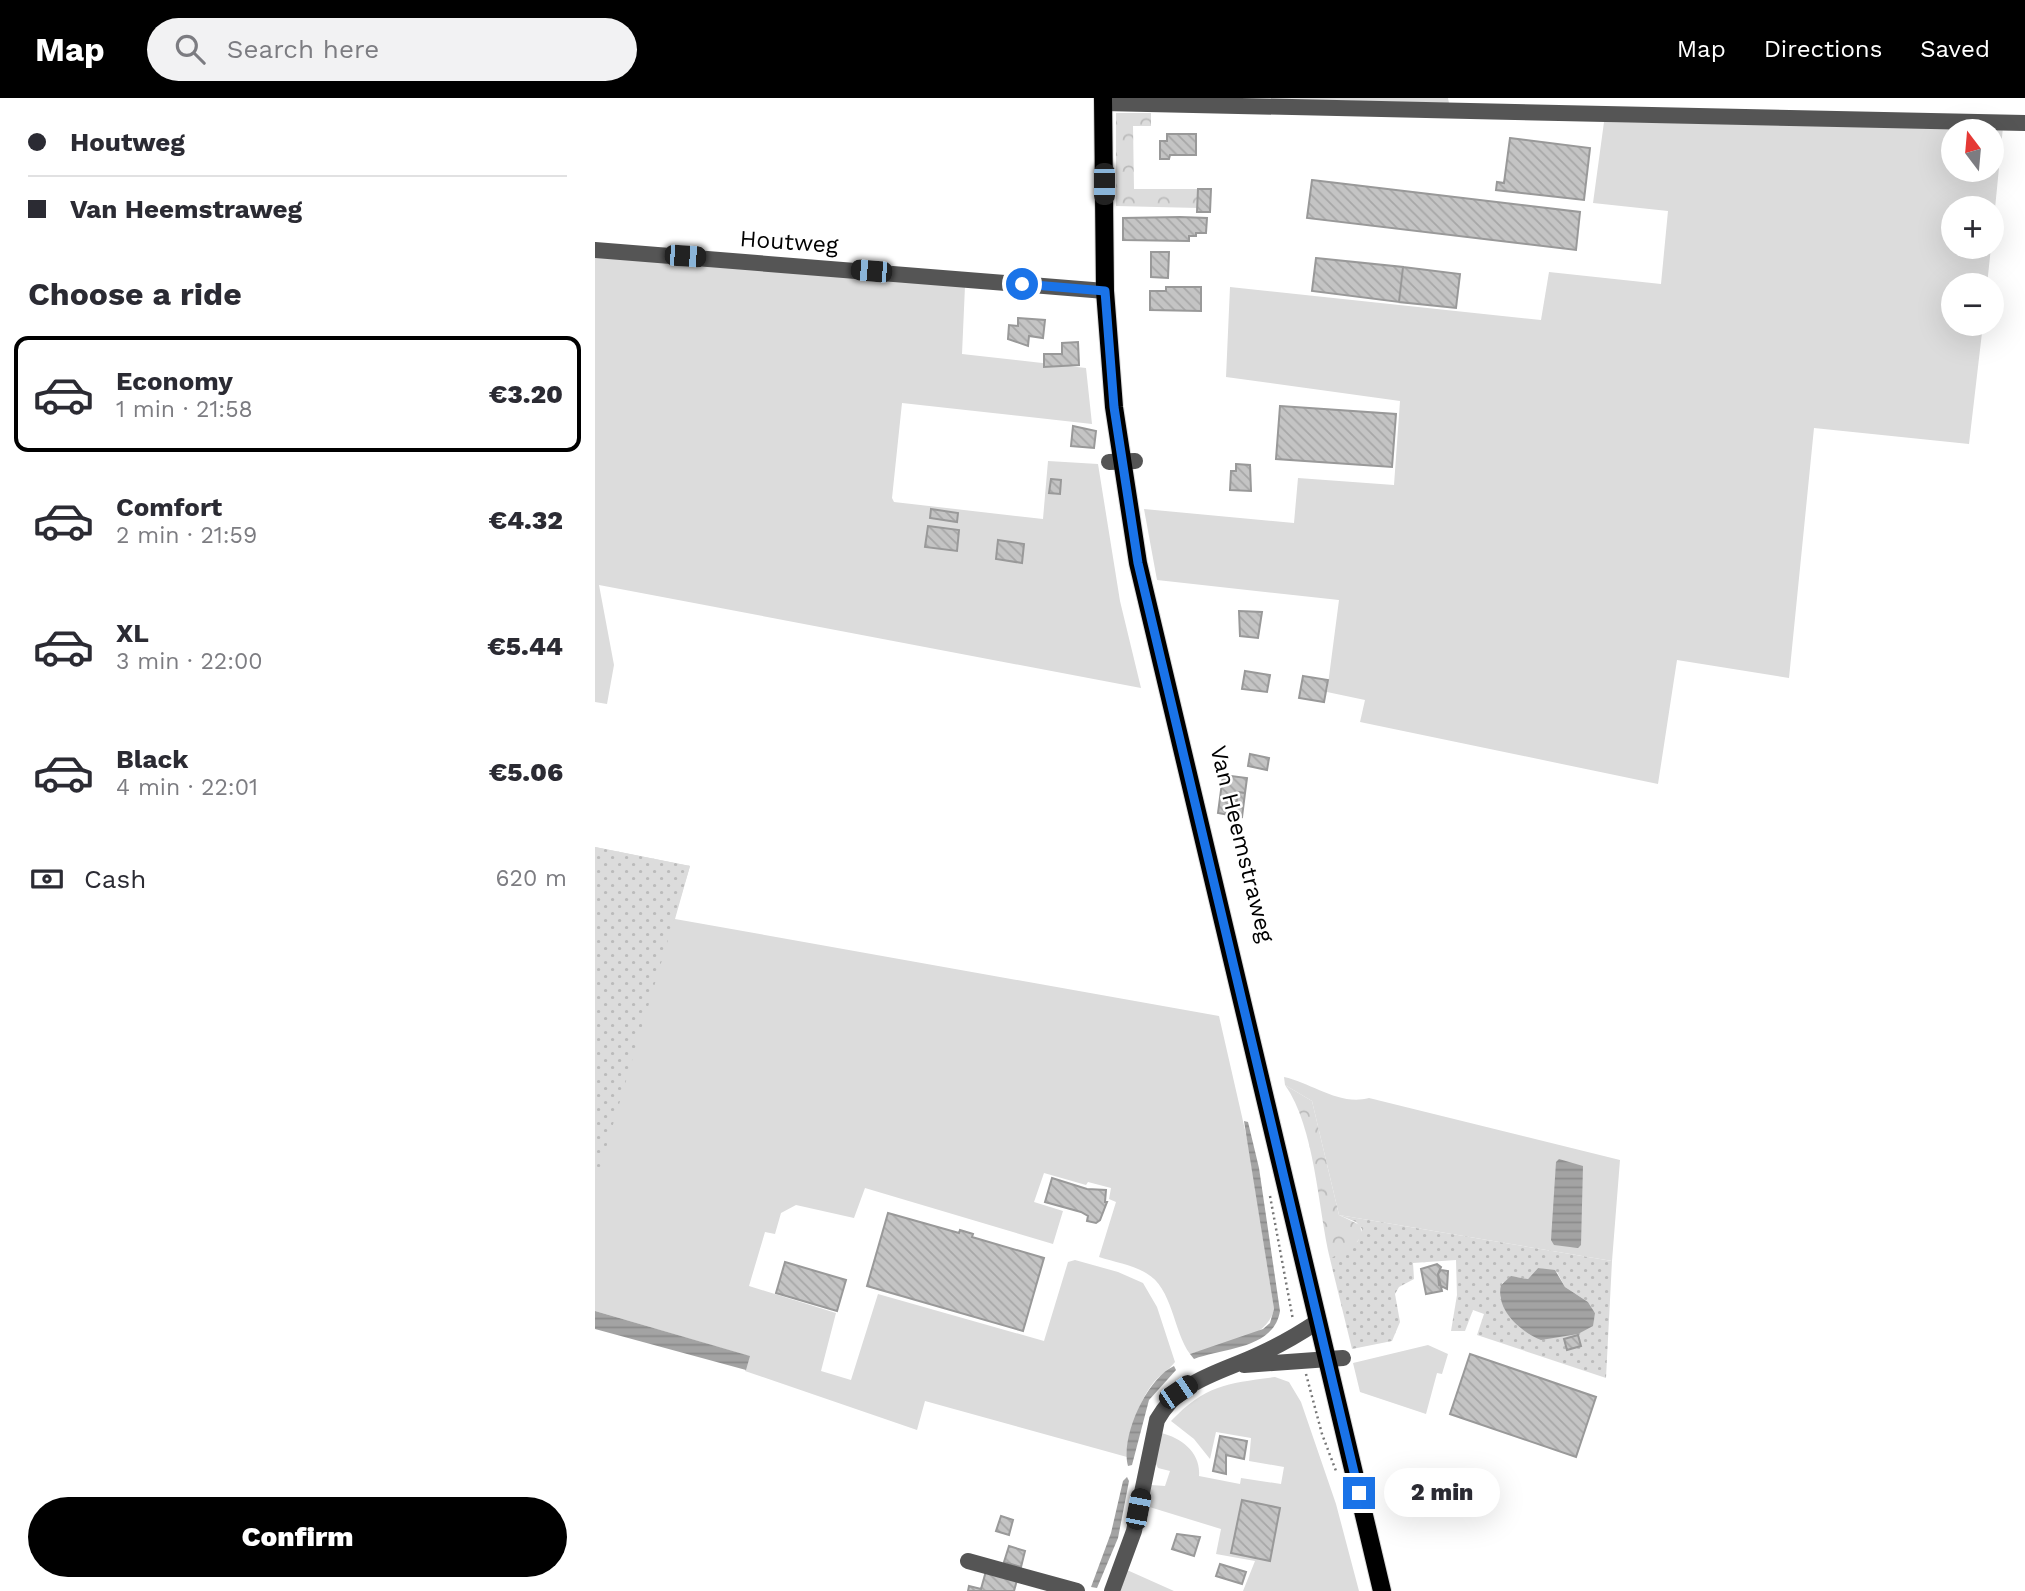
<!DOCTYPE html>
<html lang="en">
<head>
<meta charset="utf-8">
<style>
  :root { --surface:#fff; --page:#f2f2f3; --text:#2b2b33; --muted:#7c7c81; --line:#e1e1e2; --accent:#000 }
  body { margin:0; font-family:"Work Sans",sans-serif; background:var(--page); color:var(--text); height:100vh; display:flex; flex-direction:column; font-size:26px; white-space:nowrap }
  * { box-sizing:border-box; margin:0 }
  p { font-size:23px; color:var(--muted) }
  .icon { flex:none; width:38px; height:38px; fill:none; stroke:currentColor; stroke-width:2; stroke-linecap:round; stroke-linejoin:round }
  .map { position:relative; flex:1; overflow:hidden }
  .side { display:flex; flex-direction:column; background:var(--surface); width:595px }
  .side>* { flex:none }
  .banner { display:grid; align-content:center; height:154px; padding:0 28px; background:var(--surface) }
  .needle { width:46px; rotate:344deg }
  .controls { position:absolute; left:1346px; top:21px; display:grid; gap:14px }
  .controls a { display:grid; place-items:center; width:63px; height:63px; border-radius:50%; background:var(--surface); box-shadow:0 7px 28px #0002; font-size:35px }
  .end { position:absolute; width:32px; height:32px; margin:-16px; border:9px solid #1a73e8; background:#fff; box-shadow:0 0 0 4px #fff }
  .from { border-radius:50% }
  .bubble { position:absolute; height:49px; border-radius:24px; background:var(--surface); box-shadow:0 7px 28px #0002; font-size:23px; font-weight:800; line-height:49px; text-align:center }
  .car { position:absolute; width:21px; height:42px; margin:-21px -10px; border-radius:9px; box-shadow:0 0 5px 2px #0007; background:linear-gradient(#222 24%,#8ab4d8 0 40%,#222 0 76%,#8ab4d8 0 86%,#222 0) }
  .banner b { display:flex; align-items:center; gap:24px; height:66px; font-size:26px }
  .banner b+b { border-top:2px solid var(--line) }
  .banner i { width:18px; height:18px; background:var(--text) }
  ul { padding:0; list-style:none }
  li { display:flex; align-items:center; gap:21px; height:116px; margin:0 14px 10px; padding:0 14px; border:4px solid transparent; border-radius:14px }
  li div { flex:1 }
  li b { display:block; font-size:26px }
  li em { font-style:normal; font-weight:800 }
  li.on { border-color:var(--accent) }
  li>.icon { width:63px; height:63px; stroke-width:1.5 }
  h2 { padding:0 28px; font-size:32px; line-height:84px }
  .pay { display:flex; align-items:center; gap:18px; height:77px; padding:0 28px; font-size:26px }
  .pay p { margin-inline-start:auto }
  .cta { display:flex; gap:14px; margin-top:auto; padding:14px 28px }
  .cta a { flex:1; height:80px; border-radius:42px; background:var(--accent); color:#fff; font-size:28px; font-weight:800; line-height:80px; text-align:center }
  header { display:flex; align-items:center; gap:42px; box-sizing:border-box; height:98px; padding:0 35px; background:var(--accent); color:#fff }
  header strong { font-size:33px }
  nav { display:flex; gap:38px; margin-inline-start:auto; font-size:24px }
  .search { width:490px; height:63px; background:var(--page); display:flex; align-items:center; gap:18px; box-sizing:border-box; padding:0 24px; border-radius:38px; color:var(--muted); font-size:26px }
  main { display:flex; flex:1; min-height:0 }
  .map>svg:first-child { display:block }
  .grass { fill:#dcdcdc; fill-rule:evenodd }
  .forest { fill:url(#forest-crowns) }
  .park { fill:url(#park-dots); fill-rule:evenodd }
  .water { fill:url(#water-rules) }
  .building { fill:url(#building-back-hatch); stroke:#999; stroke-width:2 }
  .lines { fill:none; stroke-linecap:round; stroke-linejoin:round }
  .major-casing { stroke:#dbdbdb; stroke-width:20 }
  .path { stroke:#777; stroke-width:2.5; stroke-dasharray:2 3.5; stroke-linecap:butt }
  .minor { stroke:#555; stroke-width:16 }
  .major { stroke:#000; stroke-width:18 }
  .route { stroke:#1a73e8; stroke-width:9 }
  .labels { text-anchor:middle; dominant-baseline:central; stroke-width:5; stroke-linejoin:round; paint-order:stroke }
  .street-label { font-size:23px; fill:#000; stroke:#fff }
</style>
</head>
<body>
<header>
<strong>Map</strong>
<div class="search"><svg class="icon" aria-label="search" viewBox="0 0 24 24"><circle cx="10" cy="10" r="6"/><path d="M15 15l6 6"/></svg>Search here</div>
<nav><a>Map</a><a>Directions</a><a>Saved</a></nav>
</header>
<main>
<section class="side">
<div class="banner">
<b><i class="from"></i>Houtweg</b>
<b><i></i>Van Heemstraweg</b>
</div>
<h2>Choose a ride</h2>
<ul>
<li class="on"><svg class="icon" aria-label="car" viewBox="0 0 24 24"><path d="M5 17H2v-5l4-1 3-4h7l3 4 3 1v5h-3M9 17h6M6 11h13"/><circle cx="7" cy="17" r="2"/><circle cx="17" cy="17" r="2"/></svg><div><b>Economy</b><p>1 min · 21:58</p></div><em>€3.20</em></li>
<li><svg class="icon" aria-label="car" viewBox="0 0 24 24"><path d="M5 17H2v-5l4-1 3-4h7l3 4 3 1v5h-3M9 17h6M6 11h13"/><circle cx="7" cy="17" r="2"/><circle cx="17" cy="17" r="2"/></svg><div><b>Comfort</b><p>2 min · 21:59</p></div><em>€4.32</em></li>
<li><svg class="icon" aria-label="car" viewBox="0 0 24 24"><path d="M5 17H2v-5l4-1 3-4h7l3 4 3 1v5h-3M9 17h6M6 11h13"/><circle cx="7" cy="17" r="2"/><circle cx="17" cy="17" r="2"/></svg><div><b>XL</b><p>3 min · 22:00</p></div><em>€5.44</em></li>
<li><svg class="icon" aria-label="car" viewBox="0 0 24 24"><path d="M5 17H2v-5l4-1 3-4h7l3 4 3 1v5h-3M9 17h6M6 11h13"/><circle cx="7" cy="17" r="2"/><circle cx="17" cy="17" r="2"/></svg><div><b>Black</b><p>4 min · 22:01</p></div><em>€5.06</em></li>
</ul>
<div class="pay"><svg class="icon" aria-label="cash" viewBox="0 0 24 24"><path d="M3 7h18v10H3z"/><circle cx="12" cy="12" r="2"/></svg>Cash<p>620 m</p></div>
<div class="cta"><a>Confirm</a></div>
</section>
<div class="map">
<svg width="1430" height="1493" viewBox="0 0 1430 1493">
  <defs>
    <pattern id="forest-crowns" width="20" height="18" patternUnits="userSpaceOnUse" patternTransform="scale(1.75)"><rect width="20" height="18" fill="#dcdcdc"/><path d="M2 6a3 3 0 1 1 6 0M12 15a3 3 0 1 1 6 0" fill="none" stroke="#bbb"/></pattern>
    <pattern id="park-dots" width="8" height="8" patternUnits="userSpaceOnUse" patternTransform="scale(1.75)"><rect width="8" height="8" fill="#dcdcdc"/><path d="M2 2h.1M6 6h.1" fill="none" stroke="#bbb" stroke-width="1.8" stroke-linecap="round"/></pattern>
    <pattern id="water-rules" width="6" height="5" patternUnits="userSpaceOnUse" patternTransform="scale(1.75)"><rect width="6" height="5" fill="#a3a3a3"/><path d="M0 2.5h6" fill="none" stroke="#8b8b8b"/></pattern>
    <pattern id="building-back-hatch" width="6" height="6" patternUnits="userSpaceOnUse" patternTransform="scale(1.75)"><rect width="6" height="6" fill="#c4c4c4"/><path d="M-1 5l2 2M0 0l6 6M5-1l2 2" fill="none" stroke="#a7a7a7"/></pattern>
  </defs>
  <rect width="100%" height="100%" fill="#fff"/>
  <path class="grass" d="M635,0H853L854,5Z
    M1009,24L1408,29L1397,141L1396,110H1358V149H1396L1392,187H1358V226H1388L1374,346L1219,330L1194,580L1082,562L1063,686L765,624L770,602L732,594L744,502L562,482L549,411L699,425L703,380L799,387L805,303L631,279L635,189L946,222L954,174L1066,186L1073,113L998,105ZM1358,33H1396V72H1358Z
    M0,158L370,188L367,256L491,270L497,326L307,305L297,400L299,404L448,421L453,363L503,366L525,503L546,590L4,487L19,567L12,606L0,604Z
    M0,749L95,768L80,821L624,918L653,1045L679,1211C672,1244 623,1247 595,1256C578,1233 578,1190 551,1175C538,1167 519,1164 504,1159L521,1104L514,1101L516,1090L493,1084L491,1087L449,1075L439,1104L468,1113L458,1146L270,1090L259,1120L201,1107L186,1115L180,1136L170,1134L154,1188L241,1215L226,1273L256,1282L283,1196L449,1243L473,1164L480,1162L523,1174L548,1185L562,1209L580,1264C574,1272 565,1277 559,1284C542,1305 536,1333 532,1359L330,1303L322,1332L150,1273L154,1258L0,1213Z
    M689,979C717,985 744,1008 774,1000L1025,1062L1017,1163L744,1117L717,1003L690,987Z
    M833,1247L853,1256L847,1276L842,1275L831,1316L765,1294L758,1265Z
    M680,1279L694,1284L706,1304L741,1406L764,1493H648L660,1463L621,1456L626,1431L548,1407L556,1387L570,1388L575,1373L563,1370L560,1364L566,1335C587,1340 606,1355 604,1378L645,1386L646,1380L686,1386L689,1369L654,1363L656,1340L621,1334L615,1361L599,1341L576,1323C610,1287 633,1285 680,1279Z
    M532,1472L579,1493H525Z"/>
  <path class="forest" d="M521,15H556V28H538L539,91H603V110L521,108Z
    M690,987L717,1003L744,1117L765,1127L767,1137C761,1147 747,1159 735,1161C723,1111 720,1029 690,987Z"/>
  <path class="park" d="M0,749L95,768L0,1087Z
    M744,1117L1017,1163L1011,1280L882,1237L889,1216L878,1212L870,1233H856L862,1197L861,1162L818,1165L819,1181L804,1189L800,1196L805,1224L797,1243L757,1251L735,1161L763,1143L767,1131L761,1124ZM943,1170L962,1174L970,1189L993,1204L1000,1215L912,1213L905,1200L907,1185L922,1179L933,1181Z"/>
  <path class="water" d="M649,1023L653,1024L664,1070L685,1213C679,1251 629,1250 599,1261L595,1256L668,1231L675,1225L679,1211Z
    M964,1061L988,1068L986,1147L983,1150L959,1147L956,1142L961,1064Z
    M943,1170L960,1172L970,1189L993,1204L1000,1215L998,1228L983,1236L946,1242C926,1234 900,1212 906,1187L916,1178L933,1181Z
    M0,1213L155,1258L151,1272L0,1231Z
    M579,1268L581,1272L554,1302L537,1367L533,1368C525,1339 552,1280 579,1268Z
    M532,1379L534,1383L523,1440L502,1490L496,1489L516,1435L528,1383Z"/>
  <path class="building" d="M572,36H601V57H575L574,61H565V43H572Z
    M915,40L995,50L989,102L901,92L902,84L909,85Z
    M717,82L985,114L981,152L712,120Z
    M603,91H616L615,114H602Z
    M585,119L612,120L611,135H601V138H594V143L528,142V120Z
    M556,154H574L573,180L556,179Z
    M721,160L808,169L804,204L717,193Z
    M808,169L865,176L861,210L804,204Z
    M571,189H606V213L555,212V193H571Z
    M423,220L450,222L448,240L434,238L433,248L413,241L414,227L423,228Z
    M483,244L484,267L449,269V256H467V245Z
    M685,308L801,316L797,369L681,361Z
    M478,328L501,333L499,350L476,348Z
    M641,366L655,367L656,393L635,392L636,373H641Z
    M456,381L466,382L465,396L454,395Z
    M336,411L363,415L362,424L335,420Z
    M333,428L364,432L362,453L330,449Z
    M403,442L429,446L427,465L401,461Z
    M644,513L667,514L663,540L645,538Z
    M650,573L675,577L672,594L647,591Z
    M708,578L733,582L729,604L704,600Z
    M655,656L674,660L672,672L653,668Z
    M628,677L652,680L650,695L643,694L640,718L623,715Z
    M643,694L650,695L647,719L640,718Z
    M457,1080L492,1091L511,1092L510,1104H512L505,1122L501,1125L492,1123L493,1118L486,1114L450,1104Z
    M293,1115L364,1135L365,1132L378,1136L377,1139L449,1160L428,1233L272,1188Z
    M190,1164L251,1182L242,1213L181,1195Z
    M842,1166L846,1169L843,1176L847,1193L831,1196L826,1171Z
    M846,1172L853,1173L852,1191L844,1187L843,1176Z
    M983,1237L986,1248L972,1252L969,1241Z
    M875,1256L1001,1299L981,1359L855,1316Z
    M625,1338L652,1343L649,1361L631,1357V1376L618,1373Z
    M647,1402L685,1410L675,1463L636,1455Z
    M406,1418L418,1422L414,1437L401,1433Z
    M582,1436L605,1439L599,1458L577,1451Z
    M414,1448L430,1453L426,1469L409,1464Z
    M625,1466L651,1474L647,1486L621,1478Z
    M391,1473L422,1482L419,1493H373L374,1488L386,1491Z"/>
  <g class="lines">
    <g class="major-casing">
      <path id="major" d="M508,0L510,193L519,309L543,465L787,1493"/>
    </g>
    <path class="path" d="M675,1098L698,1222
      M711,1276L727,1336L741,1373"/>
    <path class="minor" d="M508,5L1430,25
      M0,152L510,193
      M514,364L540,363
      M649,1267L748,1260
      M373,1463L482,1493
      M517,1493L539,1433L562,1322C585,1281 625,1275 665,1256C685,1247 704,1236 722,1224"/>
    <use href="#major" class="major"/>
  </g>
  <g class="lines">
    <path class="route" d="M427,186L510,193L519,309L543,465L764,1395"/>
  </g>
  <g class="labels">
    <g class="street-label">
      <text transform="translate(194 144) rotate(4)">Houtweg</text>
      <text transform="translate(647 746) rotate(76)">Van Heemstraweg</text>
    </g>
  </g>
</svg>
<div class="controls">
<a><svg class="needle" viewBox="-14 -14 28 28"><path d="M0-13l5 13h-10z" fill="#e53935"/><path d="M0 13l5-13h-10z" fill="#7c7c81"/></svg></a>
<a>+</a>
<a>−</a>
</div>
<i class="end from" style="left:427px;top:186px"></i>
<i class="end" style="left:764px;top:1395px"></i>
<div class="bubble" style="left:789px;top:1370px;width:116px">2 min</div>
<i class="car" style="left:509px;top:86px;rotate:180deg"></i>
<i class="car" style="left:90px;top:158px;rotate:94deg"></i>
<i class="car" style="left:276px;top:173px;rotate:275deg"></i>
<i class="car" style="left:583px;top:1294px;rotate:56deg"></i>
<i class="car" style="left:543px;top:1411px;rotate:11deg"></i>
</div>
</main>
</body>
</html>
